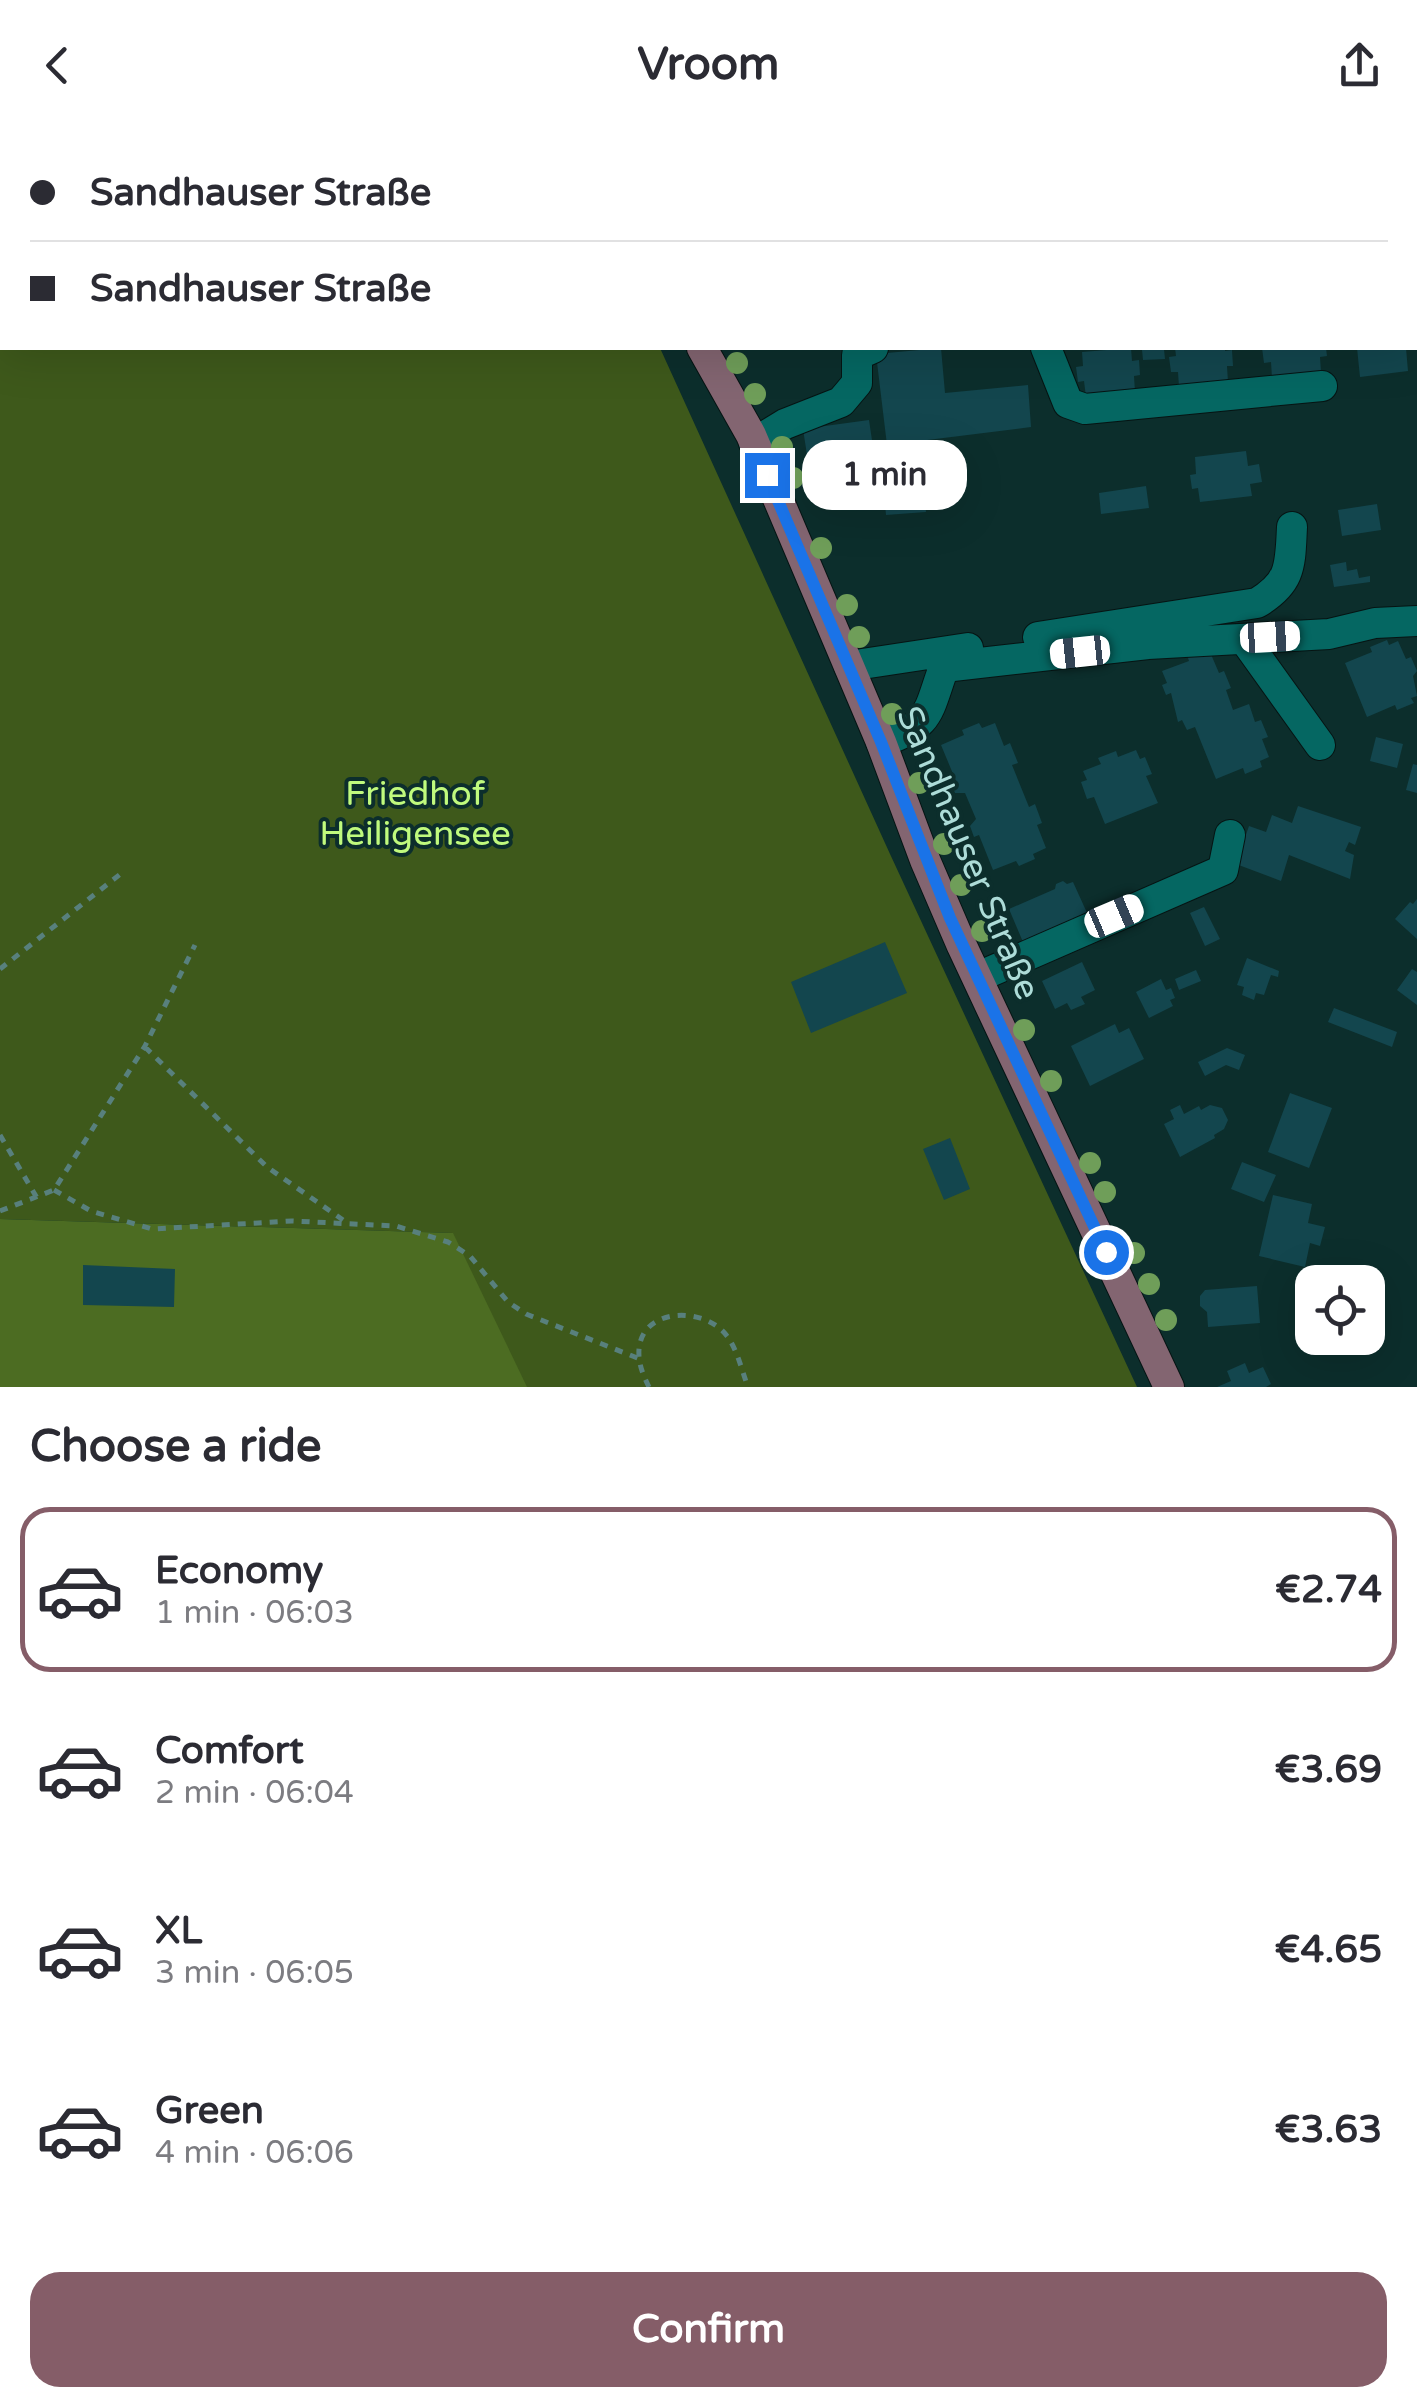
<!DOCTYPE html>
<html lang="en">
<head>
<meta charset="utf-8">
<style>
  :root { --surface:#fff; --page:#f7f7f7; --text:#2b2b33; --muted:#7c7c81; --line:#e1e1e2; --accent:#855d68 }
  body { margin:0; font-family:"Varela Round",sans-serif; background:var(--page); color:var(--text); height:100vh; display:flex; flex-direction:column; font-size:38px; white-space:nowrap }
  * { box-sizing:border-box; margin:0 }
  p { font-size:32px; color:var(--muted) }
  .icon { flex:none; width:55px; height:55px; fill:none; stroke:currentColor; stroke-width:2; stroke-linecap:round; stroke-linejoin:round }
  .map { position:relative; height:1257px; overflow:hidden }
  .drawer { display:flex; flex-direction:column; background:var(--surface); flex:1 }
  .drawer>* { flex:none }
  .guide { position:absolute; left:0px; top:0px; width:1418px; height:220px; box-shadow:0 10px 40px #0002; display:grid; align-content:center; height:220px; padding:0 30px; background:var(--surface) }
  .controls { position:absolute; left:1295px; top:1135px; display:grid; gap:20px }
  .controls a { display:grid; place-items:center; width:90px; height:90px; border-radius:20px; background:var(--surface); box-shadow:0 10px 40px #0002; font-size:50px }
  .end { position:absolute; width:45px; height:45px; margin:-22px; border:12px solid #1a73e8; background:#fff; box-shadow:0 0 0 5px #fff }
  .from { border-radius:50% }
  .bubble { position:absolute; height:70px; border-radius:30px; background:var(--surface); box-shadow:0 10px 40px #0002; font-size:32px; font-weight:800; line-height:70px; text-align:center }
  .car { position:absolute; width:30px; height:60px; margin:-30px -15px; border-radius:12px; box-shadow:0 0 8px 2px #0007; background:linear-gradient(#fff 24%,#345 0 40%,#fff 0 76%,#345 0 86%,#fff 0) }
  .guide b { display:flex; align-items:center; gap:35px; height:95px; font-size:38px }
  .guide b+b { border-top:2px solid var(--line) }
  .guide i { width:25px; height:25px; background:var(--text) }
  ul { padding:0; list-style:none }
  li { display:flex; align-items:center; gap:30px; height:165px; margin:0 20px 15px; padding:0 10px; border:5px solid transparent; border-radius:30px }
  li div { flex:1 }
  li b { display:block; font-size:38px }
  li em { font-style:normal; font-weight:800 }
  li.on { border-color:var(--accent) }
  li>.icon { width:90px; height:90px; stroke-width:1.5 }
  h2 { padding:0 30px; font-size:45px; line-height:120px }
  .primary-button { display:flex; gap:20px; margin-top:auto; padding:20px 30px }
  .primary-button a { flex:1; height:115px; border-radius:30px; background:var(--accent); color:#fff; font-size:40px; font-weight:800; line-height:115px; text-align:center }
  header { display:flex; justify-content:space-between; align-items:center; height:130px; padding:0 30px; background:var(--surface); font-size:45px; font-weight:800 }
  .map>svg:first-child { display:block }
  .green { fill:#3e591b }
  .forest { fill:#4c6c22 }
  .building { fill:#13464e }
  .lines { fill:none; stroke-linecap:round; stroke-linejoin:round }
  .minor-casing { stroke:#061413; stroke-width:32 }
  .major-casing { stroke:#061413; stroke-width:32 }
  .path { stroke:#58807d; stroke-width:5; stroke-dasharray:8 8; stroke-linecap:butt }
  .minor { stroke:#056762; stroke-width:30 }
  .major { stroke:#836571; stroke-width:30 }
  .tree { fill:#6f9e59 }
  .route { stroke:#1a73e8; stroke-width:12 }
  .labels { text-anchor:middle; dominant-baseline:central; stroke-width:8; stroke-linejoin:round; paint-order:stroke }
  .park-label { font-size:35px; fill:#c0fa7d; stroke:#0c2e2c }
  .street-label { font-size:35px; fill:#addcd8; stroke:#0c2e2c }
</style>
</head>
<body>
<header><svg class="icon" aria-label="back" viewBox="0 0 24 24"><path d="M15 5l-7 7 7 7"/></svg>Vroom<svg class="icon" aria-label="share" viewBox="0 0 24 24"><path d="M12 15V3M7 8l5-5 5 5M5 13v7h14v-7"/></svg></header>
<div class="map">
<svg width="1417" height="1257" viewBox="0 0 1417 1257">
  <rect width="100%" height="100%" fill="#0c2e2c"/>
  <path class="green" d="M0,0H561L562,2H2V218H660L890,724L1137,1257H526L452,1103L0,1089Z"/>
  <path class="forest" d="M0,1089L453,1103L527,1257H0Z"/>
  <path class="building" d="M941,218L945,263L1028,255L1031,297L887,315L876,224Z
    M1131,218L1132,231L1139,230L1140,245L1134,246L1135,262L1086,267L1084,251L1078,252L1076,237L1083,236L1082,222Z
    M1175,218H1225V221L1232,220L1233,236H1227L1228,252L1179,257L1178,242H1171L1169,227L1176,226Z
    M1262,218H1326L1327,226L1320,227L1321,242L1272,248L1271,232L1264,233Z
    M1357,218H1406L1408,241L1360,247Z
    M1164,219L1165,229L1143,230L1142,220Z
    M869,290L873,317L807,325L803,299Z
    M1246,321L1248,336L1259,334L1262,352L1250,354L1252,366L1200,372L1198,358L1192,359L1190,345L1196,344L1195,327Z
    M921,330L926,382L886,385L881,334Z
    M1146,356L1149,378L1101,384L1099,363Z
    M1377,374L1381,400L1342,406L1338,380Z
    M1346,432L1347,441L1357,439L1359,448L1370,446V452L1334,457L1330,435Z
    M1387,510L1389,515L1398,511L1406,529L1411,527L1417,541L1413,546L1417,566L1411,568L1414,573L1397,580L1395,575L1367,587L1345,533L1372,522L1370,517Z
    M1210,522L1219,543L1224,541L1231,558L1226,560L1233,580L1249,574L1255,592L1261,590L1268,607L1262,609L1269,627L1260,631L1262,637L1245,644L1243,638L1216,649L1195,597L1187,600L1182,590L1178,592L1171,563L1166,565L1162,555L1167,553L1162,541L1189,531L1187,525Z
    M979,593L982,598L995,593L1004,616L1010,613L1018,633L1012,635L1029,677L1035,674L1042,693L1037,695L1046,718L1033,724L1035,729L1019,736L1016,731L993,740L979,705L974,707L970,696L976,689L965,663H955L951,652L956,651L941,615L964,605L962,600Z
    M1376,607L1403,614L1397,638L1370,631Z
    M1136,620L1140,629L1145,627L1152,644L1146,646L1158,673L1105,694L1094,667L1087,669L1081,652L1087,650L1083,641L1101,634L1098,628L1116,621L1118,627Z
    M1413,634L1417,635V663L1406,660Z
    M1298,676L1361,697L1355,715L1349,712L1345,721L1354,725L1350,749L1289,725L1281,751L1236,734L1249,696L1266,702L1272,685L1292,693Z
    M1063,751L1067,754L1073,752L1088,785L1023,812L1009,779L1055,759L1056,754Z
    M1417,769V809L1395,789L1410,772L1413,774Z
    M1204,777L1220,809L1205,816L1190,783Z
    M885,812L907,863L811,903L791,852Z
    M1247,828L1279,841L1278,847L1271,845L1264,865L1256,863L1254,870L1242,865L1244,857L1237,855Z
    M1082,832L1095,860L1081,867L1085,874L1071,880L1067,873L1055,879L1042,851Z
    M1412,839L1417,842V875L1397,860Z
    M1196,840L1201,851L1179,860L1175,849Z
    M1161,849L1166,860L1171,858L1175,868L1170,870L1173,876L1149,888L1136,862Z
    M1334,878L1397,902L1392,917L1328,892Z
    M1115,894L1119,903L1129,898L1144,929L1090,956L1071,916Z
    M1227,918L1245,925L1239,940L1226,935L1205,946L1198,932Z
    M1290,963L1332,978L1309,1038L1268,1022Z
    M1180,975L1184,984L1199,976L1201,980L1210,975L1222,978L1228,990L1224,999L1214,1005L1215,1008L1180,1027L1164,994L1174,989L1170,980Z
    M950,1008L970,1059L944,1070L923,1019Z
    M1242,1032L1276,1045L1264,1072L1231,1059Z
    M1273,1065L1312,1074L1308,1093L1325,1097L1320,1116L1310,1113L1305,1137L1259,1126Z
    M83,1135L175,1139L174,1177L83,1175Z
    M1257,1156L1260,1193L1208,1197L1207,1182L1200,1176V1166L1205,1160Z
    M1245,1233L1249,1243L1263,1237L1271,1254L1266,1257H1217L1231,1251L1227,1241Z"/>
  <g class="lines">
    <g class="minor-casing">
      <path id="minor" d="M897,0L898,2
        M740,2L768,0
        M1046,218L1068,273L1085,279L1322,256
        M754,313L785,294L841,272L857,253V225L873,218
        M1038,507L1257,473C1292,452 1290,435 1292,397
        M1244,509L1320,615
        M849,536L968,518
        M881,612C932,595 927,583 944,537L1148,514L1329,504L1375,493L1417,491
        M978,847L1223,740L1230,705"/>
    </g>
    <g class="major-casing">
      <path id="major" d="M579,0L581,2
        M702,218L751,305L881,612L925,730L962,816L1169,1257"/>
    </g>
    <path class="path" d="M638,2L660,0
      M0,839L123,742
      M145,917L267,1037L343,1090
      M0,1005L37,1068
      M54,1060L91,1081L152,1099L292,1091L396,1096L448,1112L470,1126L508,1172L526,1184L640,1229
      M0,1081L54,1060L145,916L195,815
      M649,1257C643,1245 638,1233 639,1219C643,1176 706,1177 727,1206C737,1219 742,1241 748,1257"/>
    <use href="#minor" class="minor"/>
    <use href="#major" class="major"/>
  </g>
  <g class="tree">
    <circle cx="737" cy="233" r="11"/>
    <circle cx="755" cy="264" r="11"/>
    <circle cx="782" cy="317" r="11"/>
    <circle cx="793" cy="348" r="11"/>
    <circle cx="821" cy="418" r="11"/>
    <circle cx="847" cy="475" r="11"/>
    <circle cx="859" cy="507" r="11"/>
    <circle cx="892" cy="584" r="11"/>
    <circle cx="919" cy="653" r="11"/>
    <circle cx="944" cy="714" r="11"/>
    <circle cx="961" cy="755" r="11"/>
    <circle cx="982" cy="801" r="11"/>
    <circle cx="1024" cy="900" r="11"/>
    <circle cx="1051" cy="951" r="11"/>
    <circle cx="1090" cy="1033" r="11"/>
    <circle cx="1105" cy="1062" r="11"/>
    <circle cx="1134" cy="1123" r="11"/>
    <circle cx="1149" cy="1154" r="11"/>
    <circle cx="1166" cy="1190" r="11"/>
  </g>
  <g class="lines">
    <path class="route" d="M767,345L881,612L950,788L1106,1122"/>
  </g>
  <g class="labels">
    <g class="park-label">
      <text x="415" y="664">Friedhof<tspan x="415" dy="40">Heiligensee</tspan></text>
    </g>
    <g class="street-label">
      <text transform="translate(968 723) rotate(67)">Sandhauser Straße</text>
    </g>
  </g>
</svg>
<div class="controls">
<a><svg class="icon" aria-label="locate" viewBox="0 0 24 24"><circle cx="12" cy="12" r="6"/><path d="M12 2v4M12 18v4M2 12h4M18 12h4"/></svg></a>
</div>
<i class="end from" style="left:1106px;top:1122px"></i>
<i class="end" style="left:767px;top:345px"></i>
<div class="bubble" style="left:802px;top:310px;width:165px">1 min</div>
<i class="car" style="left:1270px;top:507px;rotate:87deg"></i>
<i class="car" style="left:1080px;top:522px;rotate:264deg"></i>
<i class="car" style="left:1114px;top:786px;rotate:67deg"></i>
<div class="guide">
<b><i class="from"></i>Sandhauser Straße</b>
<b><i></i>Sandhauser Straße</b>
</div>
</div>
<section class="drawer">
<h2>Choose a ride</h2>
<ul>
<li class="on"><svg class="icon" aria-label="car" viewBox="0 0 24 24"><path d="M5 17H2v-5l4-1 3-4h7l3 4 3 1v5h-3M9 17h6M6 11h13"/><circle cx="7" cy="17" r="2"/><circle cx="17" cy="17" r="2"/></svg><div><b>Economy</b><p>1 min · 06:03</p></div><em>€2.74</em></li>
<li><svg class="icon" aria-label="car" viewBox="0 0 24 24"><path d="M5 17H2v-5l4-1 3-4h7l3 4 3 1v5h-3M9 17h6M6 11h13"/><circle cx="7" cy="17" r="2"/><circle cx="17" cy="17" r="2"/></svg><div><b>Comfort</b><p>2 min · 06:04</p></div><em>€3.69</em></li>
<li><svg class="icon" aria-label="car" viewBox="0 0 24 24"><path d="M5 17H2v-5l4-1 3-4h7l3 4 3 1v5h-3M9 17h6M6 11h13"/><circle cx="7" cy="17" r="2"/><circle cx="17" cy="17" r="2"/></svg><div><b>XL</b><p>3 min · 06:05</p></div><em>€4.65</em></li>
<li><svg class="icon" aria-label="car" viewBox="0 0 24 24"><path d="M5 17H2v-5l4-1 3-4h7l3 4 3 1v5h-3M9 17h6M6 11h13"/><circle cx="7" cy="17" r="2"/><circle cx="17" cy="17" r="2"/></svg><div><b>Green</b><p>4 min · 06:06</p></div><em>€3.63</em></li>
</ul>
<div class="primary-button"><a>Confirm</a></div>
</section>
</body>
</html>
